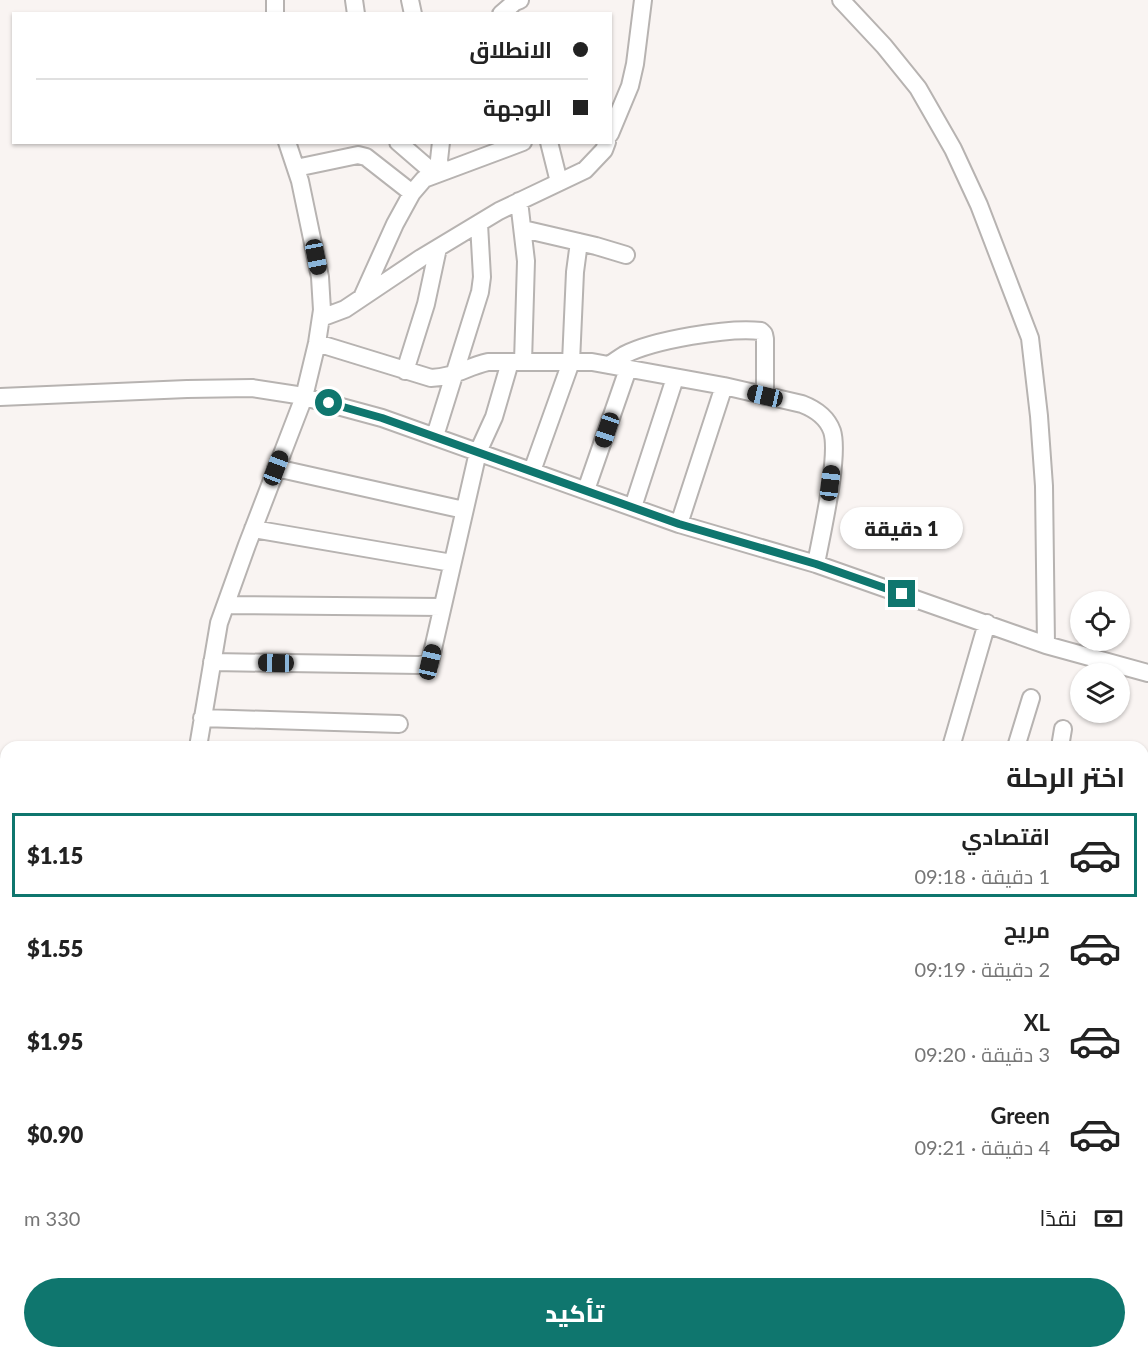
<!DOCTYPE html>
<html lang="ar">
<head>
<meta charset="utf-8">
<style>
  :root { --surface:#fff; --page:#f6f6f6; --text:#222; --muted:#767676; --line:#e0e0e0; --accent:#0f766e }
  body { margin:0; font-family:Lato,Cairo,sans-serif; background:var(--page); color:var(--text); direction:rtl; height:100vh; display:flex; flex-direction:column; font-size:22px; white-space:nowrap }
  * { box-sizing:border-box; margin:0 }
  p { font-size:20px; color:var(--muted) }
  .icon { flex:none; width:33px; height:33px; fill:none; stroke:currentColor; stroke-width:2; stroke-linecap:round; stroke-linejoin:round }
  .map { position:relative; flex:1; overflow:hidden; direction:ltr }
  .drawer { position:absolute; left:0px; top:741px; width:1149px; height:618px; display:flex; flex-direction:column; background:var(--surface); border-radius:18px 18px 0 0; box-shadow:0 2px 4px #0004; direction:rtl }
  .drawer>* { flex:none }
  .guide { position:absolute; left:12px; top:12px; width:600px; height:132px; border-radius:0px; box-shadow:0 2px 4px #0004; direction:rtl; display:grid; align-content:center; height:132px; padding:0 24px; background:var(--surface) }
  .controls { position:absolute; left:1070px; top:591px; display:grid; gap:12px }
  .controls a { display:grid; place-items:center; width:60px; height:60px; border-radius:50%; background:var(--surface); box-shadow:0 2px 4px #0004; font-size:30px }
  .end { position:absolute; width:27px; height:27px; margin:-14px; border:8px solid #0f766e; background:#fff; box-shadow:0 0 0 3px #fff }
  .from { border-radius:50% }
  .bubble { position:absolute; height:42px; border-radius:21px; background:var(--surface); box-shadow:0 2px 4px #0004; font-size:20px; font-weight:800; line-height:42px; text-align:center; direction:rtl }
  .car { position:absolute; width:18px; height:36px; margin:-18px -9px; border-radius:8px; box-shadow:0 0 4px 2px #0007; background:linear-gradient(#222 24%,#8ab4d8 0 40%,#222 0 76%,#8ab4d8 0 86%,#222 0) }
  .guide b { display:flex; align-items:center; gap:21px; height:57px; font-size:22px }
  .guide b+b { border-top:2px solid var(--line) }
  .guide i { width:15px; height:15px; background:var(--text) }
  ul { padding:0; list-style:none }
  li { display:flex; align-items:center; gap:18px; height:84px; margin:0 12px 9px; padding:0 12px; border:3px solid transparent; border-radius:0px }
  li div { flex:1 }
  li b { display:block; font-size:22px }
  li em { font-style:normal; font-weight:800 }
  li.on { border-color:var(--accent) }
  li>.icon { width:54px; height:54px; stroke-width:1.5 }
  h2 { padding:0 24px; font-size:27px; line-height:72px }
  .pay { display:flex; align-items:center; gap:15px; height:66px; padding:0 24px; font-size:22px }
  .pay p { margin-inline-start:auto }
  .button { display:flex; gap:12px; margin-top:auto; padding:12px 24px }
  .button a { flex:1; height:69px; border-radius:36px; background:var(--accent); color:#fff; font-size:24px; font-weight:800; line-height:69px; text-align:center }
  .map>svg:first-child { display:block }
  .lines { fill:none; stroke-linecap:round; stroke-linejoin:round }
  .minor-casing { stroke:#b7b3b1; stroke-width:20 }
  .minor { stroke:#fff; stroke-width:16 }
  .route { stroke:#0f766e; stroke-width:8 }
</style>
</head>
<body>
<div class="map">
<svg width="1148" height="1359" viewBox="0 0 1148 1359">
  <rect width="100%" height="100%" fill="#f9f4f2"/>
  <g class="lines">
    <g class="minor-casing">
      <path id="minor" d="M354,0L356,14
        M410,0L413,14
        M841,0L884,46L918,88L953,149L979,205L1030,338L1039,416L1044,486L1046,645
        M275,14V0
        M501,14L515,2L520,0
        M610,134L630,86L635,64L643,0
        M398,142L435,174
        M549,142L559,182
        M296,168L358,155L366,157L412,193
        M441,172L439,160L441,142
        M519,201L526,261L523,362
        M523,229L596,246L626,255
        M363,295L395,224L412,193L424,179L523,142
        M321,318L345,309L421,258L499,211L585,170L604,150L607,142
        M317,343L431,378C455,377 466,367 488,362H592L724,386
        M609,365C614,362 619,358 624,355C653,340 729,327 761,331L764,334L765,339V396
        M405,371L426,304L438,248
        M0,397L187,389L252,388L297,395L382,418L679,524L816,564L1046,645L1148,673
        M435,436L480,292L482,277L479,224
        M276,468L464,510
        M532,471L571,362L575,272L579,242
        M586,490L628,369
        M633,507L675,378
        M679,524L724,386L802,404C815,409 827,417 832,431C840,456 821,536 816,564
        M253,529L452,563
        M226,605L442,607
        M212,662L420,665L430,662L478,452L494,417L510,362
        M202,718L399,724
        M198,747L219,623L247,545L304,397L317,343L322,310L320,277L300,181L287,142
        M951,747L987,623
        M1016,747L1031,698
        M1060,747L1063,729"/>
    </g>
    <use href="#minor" class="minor"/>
  </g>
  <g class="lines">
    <path class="route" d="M329,403L382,418L679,524L816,564L902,594"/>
  </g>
</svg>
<div class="controls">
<a><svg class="icon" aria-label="locate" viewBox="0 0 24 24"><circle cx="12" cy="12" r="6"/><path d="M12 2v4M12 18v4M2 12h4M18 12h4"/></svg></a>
<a><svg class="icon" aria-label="layers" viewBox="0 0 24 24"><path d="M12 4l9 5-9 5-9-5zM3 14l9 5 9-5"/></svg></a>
</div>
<i class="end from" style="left:329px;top:403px"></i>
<i class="end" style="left:902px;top:594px"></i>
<div class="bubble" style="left:840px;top:507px;width:123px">1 دقيقة</div>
<i class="car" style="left:316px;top:257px;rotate:169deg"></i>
<i class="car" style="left:765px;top:396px;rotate:283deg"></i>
<i class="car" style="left:607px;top:430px;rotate:199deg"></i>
<i class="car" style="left:276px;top:468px;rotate:21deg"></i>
<i class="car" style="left:830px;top:483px;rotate:7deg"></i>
<i class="car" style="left:430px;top:662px;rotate:13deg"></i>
<i class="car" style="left:276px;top:663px;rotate:271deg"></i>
<div class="guide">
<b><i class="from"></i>الانطلاق</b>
<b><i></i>الوجهة</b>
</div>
<section class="drawer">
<h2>اختر الرحلة</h2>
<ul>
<li class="on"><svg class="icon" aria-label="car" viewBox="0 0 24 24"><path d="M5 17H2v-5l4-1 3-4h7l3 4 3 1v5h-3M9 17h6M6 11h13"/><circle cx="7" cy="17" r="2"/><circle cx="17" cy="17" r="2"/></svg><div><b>اقتصادي</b><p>1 دقيقة · 09:18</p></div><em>$1.15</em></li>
<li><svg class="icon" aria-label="car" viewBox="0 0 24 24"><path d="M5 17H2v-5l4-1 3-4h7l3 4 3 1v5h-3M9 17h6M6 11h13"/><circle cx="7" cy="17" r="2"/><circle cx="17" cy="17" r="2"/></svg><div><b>مريح</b><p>2 دقيقة · 09:19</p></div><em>$1.55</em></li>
<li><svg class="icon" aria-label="car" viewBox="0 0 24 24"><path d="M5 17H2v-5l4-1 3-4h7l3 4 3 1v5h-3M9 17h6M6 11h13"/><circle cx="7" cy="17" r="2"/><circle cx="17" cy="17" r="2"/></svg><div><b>XL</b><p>3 دقيقة · 09:20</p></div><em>$1.95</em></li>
<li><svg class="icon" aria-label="car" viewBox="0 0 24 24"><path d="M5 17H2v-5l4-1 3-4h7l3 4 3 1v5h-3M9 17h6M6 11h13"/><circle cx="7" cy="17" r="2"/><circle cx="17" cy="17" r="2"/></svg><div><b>Green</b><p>4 دقيقة · 09:21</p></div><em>$0.90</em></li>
</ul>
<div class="pay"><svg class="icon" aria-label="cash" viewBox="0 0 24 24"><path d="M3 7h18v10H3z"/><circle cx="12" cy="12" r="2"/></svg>نقدًا<p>330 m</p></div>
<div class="button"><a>تأكيد</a></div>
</section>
</div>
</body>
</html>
